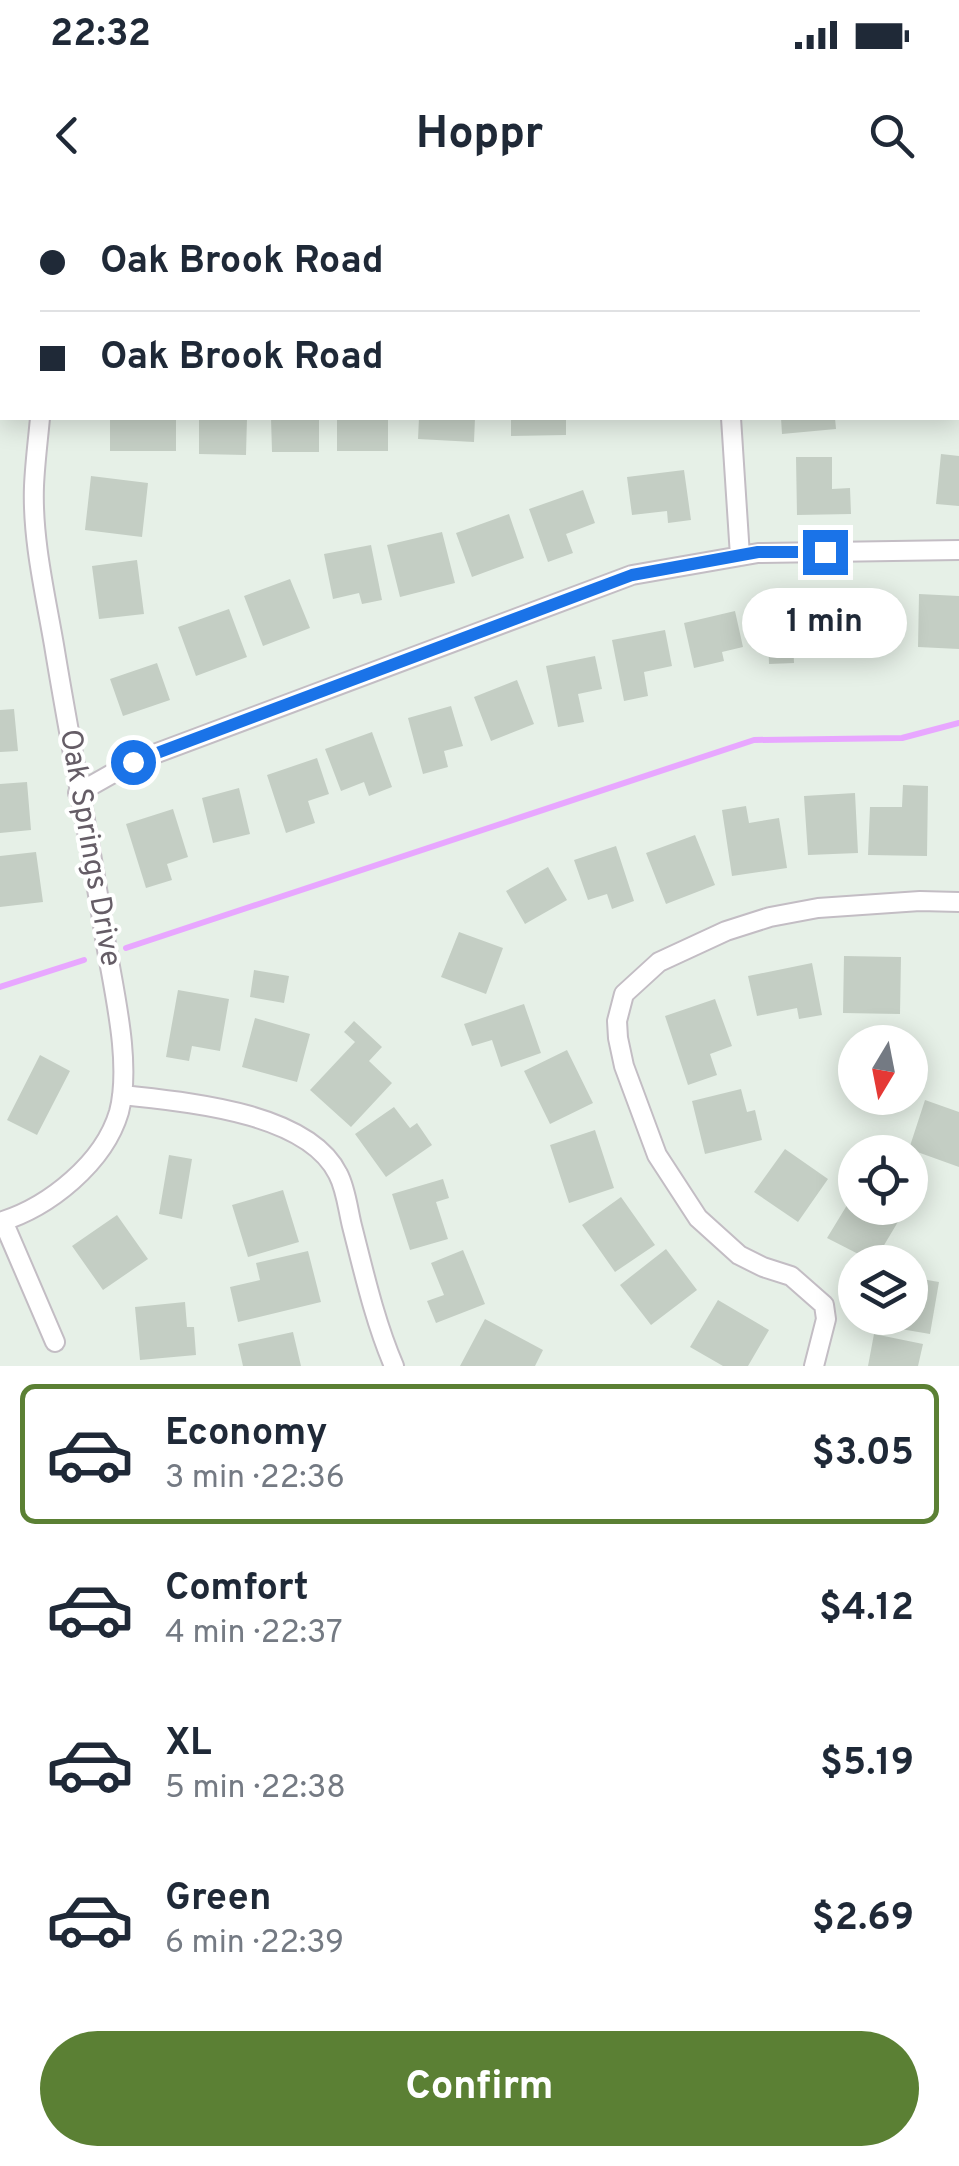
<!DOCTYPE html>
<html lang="en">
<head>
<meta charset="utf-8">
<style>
  :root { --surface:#fff; --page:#f2f2f3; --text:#1f2937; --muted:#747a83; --line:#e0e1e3; --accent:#5b8034 }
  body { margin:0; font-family:Overpass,sans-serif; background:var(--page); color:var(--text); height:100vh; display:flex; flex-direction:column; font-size:38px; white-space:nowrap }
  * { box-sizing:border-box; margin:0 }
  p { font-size:32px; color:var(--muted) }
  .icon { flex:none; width:55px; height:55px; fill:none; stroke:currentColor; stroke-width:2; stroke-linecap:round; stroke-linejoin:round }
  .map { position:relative; height:1166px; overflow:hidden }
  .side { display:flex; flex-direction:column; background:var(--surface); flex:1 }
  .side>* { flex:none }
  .top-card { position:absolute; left:0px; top:0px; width:960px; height:220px; box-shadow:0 5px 25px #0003; display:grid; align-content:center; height:220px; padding:0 40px; background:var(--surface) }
  .needle { width:65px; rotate:190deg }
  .fabs { position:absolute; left:838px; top:825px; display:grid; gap:20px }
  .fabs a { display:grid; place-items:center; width:90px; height:90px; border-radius:50%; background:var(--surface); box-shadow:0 5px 25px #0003; font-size:50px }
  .end { position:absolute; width:45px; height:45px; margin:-22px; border:12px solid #1a73e8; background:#fff; box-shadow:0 0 0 5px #fff }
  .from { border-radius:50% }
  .bubble { position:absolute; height:70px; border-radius:35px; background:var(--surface); box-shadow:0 5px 25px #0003; font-size:32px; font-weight:700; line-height:70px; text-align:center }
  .top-card b { display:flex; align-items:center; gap:35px; height:95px; font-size:38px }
  .top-card b+b { border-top:2px solid var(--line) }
  .top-card i { width:25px; height:25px; background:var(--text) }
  ul { padding:18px 0 0; list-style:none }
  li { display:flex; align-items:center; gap:30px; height:140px; margin:0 20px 15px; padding:0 20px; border:5px solid transparent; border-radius:15px }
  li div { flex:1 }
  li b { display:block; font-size:38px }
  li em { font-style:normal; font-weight:700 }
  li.active { border-color:var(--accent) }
  li>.icon { width:90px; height:90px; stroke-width:1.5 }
  .cta { display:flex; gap:20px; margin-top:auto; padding:20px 40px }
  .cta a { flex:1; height:115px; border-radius:60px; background:var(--accent); color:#fff; font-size:40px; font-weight:700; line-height:115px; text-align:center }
  .status { display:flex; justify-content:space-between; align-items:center; height:70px; padding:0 50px; background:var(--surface); direction:ltr }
  .status svg { height:28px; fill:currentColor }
  header { display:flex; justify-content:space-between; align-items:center; height:130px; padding:0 40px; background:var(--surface); font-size:45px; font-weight:700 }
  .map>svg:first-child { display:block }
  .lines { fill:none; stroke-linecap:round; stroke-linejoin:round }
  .stream { stroke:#e8a7ff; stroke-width:6 }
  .building { fill:#c4cec4 }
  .minor-casing { stroke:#c3bdc4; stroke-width:22 }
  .minor { stroke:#fff; stroke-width:18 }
  .route { stroke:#1a73e8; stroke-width:12 }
  .labels { text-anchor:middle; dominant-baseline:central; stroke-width:8; stroke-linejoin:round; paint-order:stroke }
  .street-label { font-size:30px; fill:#655d66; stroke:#fff }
</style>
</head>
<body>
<div class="status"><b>22:32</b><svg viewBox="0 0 49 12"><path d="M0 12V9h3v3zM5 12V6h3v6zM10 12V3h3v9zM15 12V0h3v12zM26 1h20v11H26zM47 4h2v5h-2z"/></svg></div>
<header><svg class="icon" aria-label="back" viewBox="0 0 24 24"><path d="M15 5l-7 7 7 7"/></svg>Hoppr<svg class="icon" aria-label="search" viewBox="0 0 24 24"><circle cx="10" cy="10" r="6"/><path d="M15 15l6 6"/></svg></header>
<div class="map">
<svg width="959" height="1166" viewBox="0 0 959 1166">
  <rect width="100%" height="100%" fill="#e6f0e7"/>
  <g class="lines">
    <path class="stream" d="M126,748L754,540L902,538L959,523
      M0,787L84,760"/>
  </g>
  <path class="building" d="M110,218H176V251H110Z
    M199,218H247L246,255L199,254Z
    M271,218H319V252H272Z
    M337,218H388V251H337Z
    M419,218H475L474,242L418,239Z
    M511,218H566V235L511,236Z
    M781,218H835L836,229L782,234Z
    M941,254L959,256V306L936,304Z
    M796,257H832V289L850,288L851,314L797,315Z
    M684,270L691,320L668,323L667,311L632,315L627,277Z
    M91,276L148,283L142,337L85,330Z
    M583,290L595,323L566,334L573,353L548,362L529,309Z
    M509,314L524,358L472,377L456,333Z
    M442,332L455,383L400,397L387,345Z
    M371,345L382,400L362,404L359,393L333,399L324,354Z
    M137,360L144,414L99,419L92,366Z
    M290,379L310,428L263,446L244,396Z
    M919,394L959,396V449L918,447Z
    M848,400L888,407L880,450L840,443Z
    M815,404L816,438L793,439L794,463L769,464L767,406Z
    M229,409L247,457L196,476L178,427Z
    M735,411L743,447L722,452L724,461L694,468L684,423Z
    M665,430L672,466L644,472L648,496L624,501L612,440Z
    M595,456L602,489L578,494L584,522L558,527L546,466Z
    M157,463L170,500L123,516L110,479Z
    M517,480L534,524L491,541L474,497Z
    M451,506L463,546L444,551L448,567L423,574L408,518Z
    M14,509L18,551L0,552V510Z
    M372,532L392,587L369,596L364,582L341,591L325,549Z
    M317,558L329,594L308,601L315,623L286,633L267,575Z
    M27,582L31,630L0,633V584Z
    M903,585L928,586L927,656L868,655L870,607H902Z
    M239,588L250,634L213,643L202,598Z
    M855,593L858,653L808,655L804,596Z
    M746,606L749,623L779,618L787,668L732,676L722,610Z
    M173,609L188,657L167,664L172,680L146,688L126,624Z
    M695,635L715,685L666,704L646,653Z
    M616,646L634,701L612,709L607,694L588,700L574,660Z
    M36,652L43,702L0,707V656Z
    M548,667L567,700L525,724L506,691Z
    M459,732L503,748L486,794L441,777Z
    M844,756L901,757L900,814L843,813Z
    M812,763L822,815L799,819L797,808L757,816L748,776Z
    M254,770L289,776L284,803L250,797Z
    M178,790L229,799L220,851L192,846L189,861L166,857Z
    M715,799L732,846L710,854L717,875L688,885L665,816Z
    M524,804L541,853L501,867L492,840L472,846L464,824Z
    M255,818L310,834L297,882L242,867Z
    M354,821L382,847L369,861L392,883L351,927L310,890L355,842L344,832Z
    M891,828L898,842H860Z
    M567,850L593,903L550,924L524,871Z
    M40,855L70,871L37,935L7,920Z
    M741,889L747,912L755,910L762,940L705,954L692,901Z
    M925,900L959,912V967L909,949Z
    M394,907L410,928L417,923L432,945L386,977L355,934Z
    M595,930L614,988L569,1003L550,945Z
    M785,949L828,979L798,1022L754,992Z
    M169,955L192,959L182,1019L159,1014Z
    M443,979L449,998L436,1002L448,1039L410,1050L392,994Z
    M283,990L299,1042L248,1057L232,1005Z
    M855,992V1008H900L905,1010L874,1062L827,1038Z
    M621,997L655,1045L615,1072L582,1025Z
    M117,1015L148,1059L103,1090L72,1046Z
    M666,1049L697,1090L651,1125L620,1085Z
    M463,1050L485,1104L436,1123L427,1101L444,1095L431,1063Z
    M308,1051L321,1102L238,1122L230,1087L260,1080L256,1063Z
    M910,1077L939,1082L930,1134L877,1125L879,1118H910Z
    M718,1100L769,1130L748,1166H723L690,1147Z
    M185,1102L187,1127H194L196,1155L140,1160L135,1107Z
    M485,1119L543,1150L535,1166H460Z
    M293,1132L301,1166H243L238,1144Z
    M874,1134L923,1144L918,1166H868Z"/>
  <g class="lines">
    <g class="minor-casing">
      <path id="minor" d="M0,147L2,148
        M731,218L740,356
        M78,593L133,562L632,375L758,353L959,350
        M122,895C183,902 307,911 338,974C346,989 348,1010 352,1026C364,1073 375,1122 394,1166
        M3,1021L55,1142
        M0,1022C49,1007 104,963 119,912C132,862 113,788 105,738C90,640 70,543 54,445C45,393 32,338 34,286C35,263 38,240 40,218
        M814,1166L826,1119L824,1105L791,1076L763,1067L739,1055L698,1018L657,955L624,866L618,838L617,821L624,794L659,762L726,731L770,717L818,708L920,701L959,702"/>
    </g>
    <use href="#minor" class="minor"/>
  </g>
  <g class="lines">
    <path class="route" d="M133,562L632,375L758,352H825"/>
  </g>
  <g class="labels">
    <g class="street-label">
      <text transform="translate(89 648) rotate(80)">Oak Springs Drive</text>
    </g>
  </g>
</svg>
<div class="fabs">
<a><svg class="needle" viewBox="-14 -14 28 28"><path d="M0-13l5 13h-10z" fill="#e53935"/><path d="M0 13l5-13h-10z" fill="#747a83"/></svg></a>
<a><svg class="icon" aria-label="locate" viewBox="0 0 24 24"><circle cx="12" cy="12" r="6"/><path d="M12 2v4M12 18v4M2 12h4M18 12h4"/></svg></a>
<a><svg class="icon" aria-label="layers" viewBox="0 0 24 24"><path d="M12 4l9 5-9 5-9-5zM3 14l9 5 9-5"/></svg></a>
</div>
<i class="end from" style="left:133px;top:562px"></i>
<i class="end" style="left:825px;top:352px"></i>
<div class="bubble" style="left:742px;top:388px;width:165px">1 min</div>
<div class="top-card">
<b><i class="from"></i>Oak Brook Road</b>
<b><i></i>Oak Brook Road</b>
</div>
</div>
<section class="side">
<ul>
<li class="active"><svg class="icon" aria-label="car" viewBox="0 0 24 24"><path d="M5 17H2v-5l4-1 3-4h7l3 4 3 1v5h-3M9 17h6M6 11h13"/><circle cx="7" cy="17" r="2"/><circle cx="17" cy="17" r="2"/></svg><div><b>Economy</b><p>3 min · 22:36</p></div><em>$3.05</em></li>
<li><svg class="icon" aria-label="car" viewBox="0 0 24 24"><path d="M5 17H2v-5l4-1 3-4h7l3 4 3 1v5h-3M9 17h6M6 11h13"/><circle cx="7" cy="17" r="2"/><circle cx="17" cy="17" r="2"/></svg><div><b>Comfort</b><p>4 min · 22:37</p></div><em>$4.12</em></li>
<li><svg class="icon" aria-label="car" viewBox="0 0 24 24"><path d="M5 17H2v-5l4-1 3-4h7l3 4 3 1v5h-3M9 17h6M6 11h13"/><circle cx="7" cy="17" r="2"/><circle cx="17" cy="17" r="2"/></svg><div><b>XL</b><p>5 min · 22:38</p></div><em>$5.19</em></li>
<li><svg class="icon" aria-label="car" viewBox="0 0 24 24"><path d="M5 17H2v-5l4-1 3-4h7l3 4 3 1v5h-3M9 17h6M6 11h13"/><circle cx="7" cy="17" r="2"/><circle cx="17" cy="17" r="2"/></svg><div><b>Green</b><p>6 min · 22:39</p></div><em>$2.69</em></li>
</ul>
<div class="cta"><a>Confirm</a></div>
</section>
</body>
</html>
